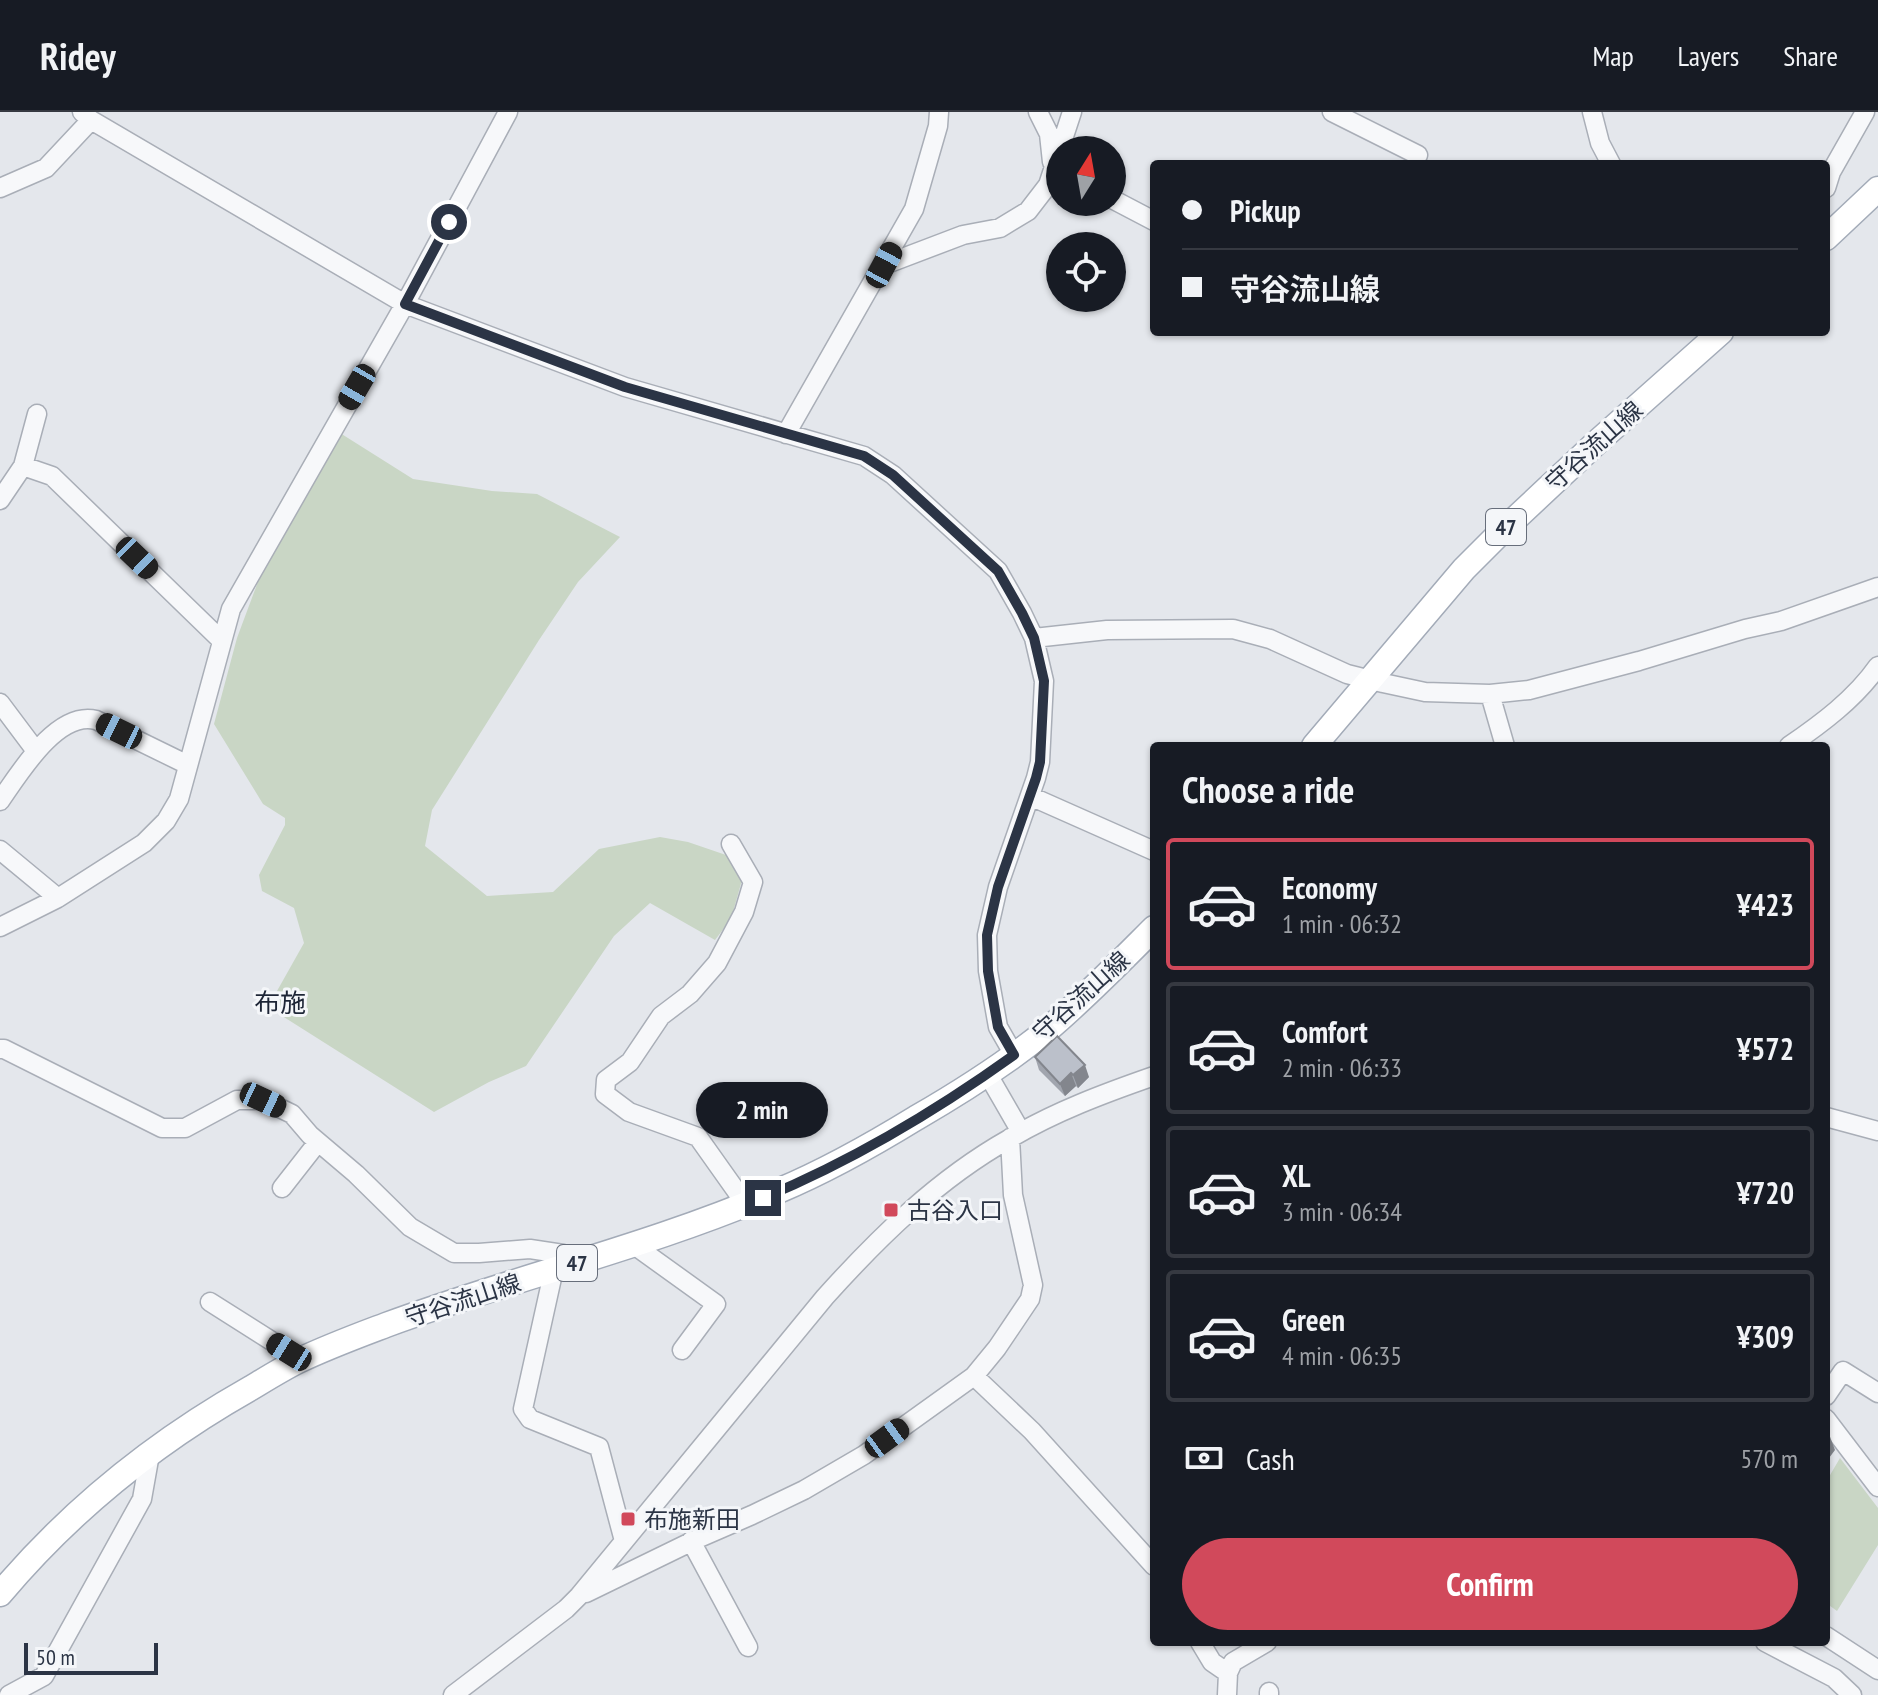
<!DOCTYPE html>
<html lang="en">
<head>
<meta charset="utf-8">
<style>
  :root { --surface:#171b24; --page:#20242c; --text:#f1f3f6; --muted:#9ea1a6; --line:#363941; --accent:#d1495b }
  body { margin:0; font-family:"PT Sans Narrow","Noto Sans JP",sans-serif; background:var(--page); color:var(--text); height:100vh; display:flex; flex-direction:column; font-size:30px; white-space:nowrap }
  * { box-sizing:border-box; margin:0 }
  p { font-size:26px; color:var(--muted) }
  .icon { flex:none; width:44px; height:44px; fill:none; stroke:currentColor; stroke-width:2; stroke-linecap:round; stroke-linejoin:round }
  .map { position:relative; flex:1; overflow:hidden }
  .drawer { position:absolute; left:1150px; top:630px; width:680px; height:904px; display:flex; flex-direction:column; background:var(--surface); border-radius:8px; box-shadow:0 2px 6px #0004 }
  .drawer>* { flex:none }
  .top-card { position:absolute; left:1150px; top:48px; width:680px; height:176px; border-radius:8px; box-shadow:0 2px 6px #0004; display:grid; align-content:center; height:176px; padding:0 32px; background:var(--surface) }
  .needle { width:52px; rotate:11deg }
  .fabs { position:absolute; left:1046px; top:24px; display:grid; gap:16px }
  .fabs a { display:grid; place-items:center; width:80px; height:80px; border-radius:50%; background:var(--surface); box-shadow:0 2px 6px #0004; font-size:40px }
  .scale { position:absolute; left:24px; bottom:20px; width:134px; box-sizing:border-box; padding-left:8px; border:4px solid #2b3445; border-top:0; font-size:22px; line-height:28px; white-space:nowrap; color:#2b3445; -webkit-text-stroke:6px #f4f6f9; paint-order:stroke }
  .end { position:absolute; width:36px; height:36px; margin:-18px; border:10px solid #2b3445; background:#fff; box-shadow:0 0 0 4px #fff }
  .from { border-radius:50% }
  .bubble { position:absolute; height:56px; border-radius:28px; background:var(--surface); box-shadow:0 2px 6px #0004; font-size:26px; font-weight:600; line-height:56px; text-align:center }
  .car { position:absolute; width:24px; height:48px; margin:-24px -12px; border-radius:10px; box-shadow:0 0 6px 2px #0007; background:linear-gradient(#222 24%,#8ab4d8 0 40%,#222 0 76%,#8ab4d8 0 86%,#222 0) }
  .top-card b { display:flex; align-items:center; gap:28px; height:76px; font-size:30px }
  .top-card b+b { border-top:2px solid var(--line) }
  .top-card i { width:20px; height:20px; background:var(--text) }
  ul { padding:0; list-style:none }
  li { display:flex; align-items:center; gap:24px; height:132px; margin:0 16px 12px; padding:0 16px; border:4px solid var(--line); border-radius:8px }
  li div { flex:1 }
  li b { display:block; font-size:30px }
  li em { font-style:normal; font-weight:600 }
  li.current { border-color:var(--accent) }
  li>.icon { width:72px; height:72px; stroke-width:1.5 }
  h2 { padding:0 32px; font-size:36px; line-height:96px }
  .pay { display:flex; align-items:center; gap:20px; height:88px; padding:0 32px; font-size:30px }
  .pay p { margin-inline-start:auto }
  .action { display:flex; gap:16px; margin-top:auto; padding:16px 32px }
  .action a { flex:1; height:92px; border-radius:48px; background:var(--accent); color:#fff; font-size:32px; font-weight:600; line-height:92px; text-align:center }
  header { display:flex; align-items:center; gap:48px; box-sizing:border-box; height:112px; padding:0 40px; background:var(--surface); border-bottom:2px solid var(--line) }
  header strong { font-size:38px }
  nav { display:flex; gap:44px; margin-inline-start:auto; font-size:28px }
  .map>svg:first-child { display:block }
  .green { fill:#c9d6c5 }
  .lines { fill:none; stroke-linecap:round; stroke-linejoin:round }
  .minor-casing { stroke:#a9aeb7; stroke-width:21 }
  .major-casing { stroke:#a3abb8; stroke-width:27 }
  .minor { stroke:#f7f8fa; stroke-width:18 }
  .major { stroke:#fff; stroke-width:24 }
  .wall { fill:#a1a5ae }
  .shaded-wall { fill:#83868d }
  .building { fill:#bbc0ca; stroke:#83868d; stroke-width:2 }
  .route { stroke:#2b3445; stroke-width:10 }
  .poi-dot { fill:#d1495b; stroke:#f4f6f9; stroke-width:3 }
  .labels { text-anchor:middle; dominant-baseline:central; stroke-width:6; stroke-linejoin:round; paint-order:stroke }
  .shield { fill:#f4f6f9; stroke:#676e7b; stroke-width:2 }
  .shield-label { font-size:22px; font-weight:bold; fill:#2b3445 }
  .street-label { font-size:24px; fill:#2b3445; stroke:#f4f6f9 }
  .poi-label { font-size:24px; fill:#2b3445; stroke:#f4f6f9; text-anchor:start }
  .neighbourhood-label { font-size:26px; fill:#1d2536; stroke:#f4f6f9 }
</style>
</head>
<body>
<header>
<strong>Ridey</strong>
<nav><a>Map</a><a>Layers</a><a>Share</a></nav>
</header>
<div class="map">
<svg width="1878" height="1583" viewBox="0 0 1878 1583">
  <rect width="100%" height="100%" fill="#e4e7ec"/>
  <path class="green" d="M340,321L413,367L492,379L537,382L620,425L578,470L539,528L432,698L425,734L487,784L553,780L599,737L660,725L688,730L726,743L742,768L731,807L715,828L650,791L614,824L526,954L489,970L434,1000L268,895L304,831L294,796L262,779L259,763L285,713V706L263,692L214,612L237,526L259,467Z
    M1840,1346L1878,1396V1433L1837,1499L1826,1491V1370Z"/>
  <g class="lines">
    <g class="minor-casing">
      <path id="minor" d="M508,0L405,192L625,275L864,344L893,363L998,459L1022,501L1034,526L1044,569L1040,650L1036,666L998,775L987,823L988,859L998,915L1014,943
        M1038,0L1049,22L1052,50
        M1332,0L1418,43
        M1592,0L1600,31L1611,52
        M0,76L46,56L91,8
        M1826,76L1831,60L1865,0
        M1112,87L1154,109
        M884,153L963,123L1000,116L1028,99L1048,73L1072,0
        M37,302L23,354L52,364L222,529
        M786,322L914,97L938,14L939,0
        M0,388L23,354
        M1034,526L1107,518L1233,517L1270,527L1347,562L1383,571L1425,580L1490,582L1529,578L1639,549L1745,517L1781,509L1878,475
        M1490,582L1505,634
        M0,591L36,639
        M1789,634C1821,612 1855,587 1878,554
        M1030,684L1154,739
        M0,689C19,662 57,598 96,608L188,653
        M731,732L753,770L744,800L717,851L690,882L661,904L630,950L606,968L605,982L629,1000L698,1025L737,1080L743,1094
        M0,738L58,786
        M0,815L58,786L144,731L166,709L179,687L231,497L405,192L91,8L82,0
        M0,937H4L162,1016H185L237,988H263L292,1002L310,1023L356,1062L410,1115L454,1141H479L530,1137L563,1142L567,1153
        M987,961L1021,1020
        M1826,1005L1878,1019
        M282,1076L318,1030
        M634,1133L716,1192L682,1238
        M554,1157L523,1297L530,1307L599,1335L624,1429
        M210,1190L289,1240L296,1250
        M974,1264L1032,1319L1154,1454
        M1826,1284L1843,1259L1878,1281
        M1826,1307L1878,1375
        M691,1429L748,1535
        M586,1481L699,1426L752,1403L804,1378L864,1343L974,1264L997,1236L1030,1187L1033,1173L1013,1083L1010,1026
        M1826,1524L1878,1558
        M1200,1530L1212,1550L1228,1561L1227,1583
        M1765,1530L1834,1566L1852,1583
        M1228,1561L1233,1550L1267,1530
        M9,1583L44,1564L142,1387L150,1342
        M453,1583L566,1497L579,1484L825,1185C879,1125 938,1067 1009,1027C1054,1000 1105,981 1154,964
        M1269,1583V1580"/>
    </g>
    <g class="major-casing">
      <path id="major" d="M1826,126L1878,77
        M1314,634L1464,457L1500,421L1595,332L1721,220
        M0,1482C70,1399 157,1329 251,1276C266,1267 282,1257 298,1249C327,1235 357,1224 386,1213C516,1165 651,1134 778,1079C826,1059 872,1033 916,1006C961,980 1005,952 1046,919C1084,887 1119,851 1154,816"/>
    </g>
    <use href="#minor" class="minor"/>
    <use href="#major" class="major"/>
  </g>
  <path class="wall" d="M1035,945L1089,965L1078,976L1076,974L1065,984L1039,958Z"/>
  <path class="shaded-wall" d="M1085,953L1089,965L1078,976L1073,963Z
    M1071,961L1076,974L1065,984L1060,972Z
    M1826,1314L1835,1338L1826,1350Z"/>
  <path class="building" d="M1057,924L1085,953L1073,963L1071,961L1060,972L1035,945Z"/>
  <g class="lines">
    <path class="route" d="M449,110L405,192L625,275L864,344L893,363L998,459L1022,501L1034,526L1044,569L1040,650L1036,666L998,775L987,823L988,859L998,915L1014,943C936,999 852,1049 763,1086"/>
  </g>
  <g class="poi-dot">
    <rect x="883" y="1090" width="16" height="16" rx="4"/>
    <rect x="620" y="1399" width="16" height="16" rx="4"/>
  </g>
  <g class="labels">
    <g class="shield">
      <rect x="1486" y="397" width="40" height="36" rx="6"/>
      <rect x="557" y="1133" width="40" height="36" rx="6"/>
    </g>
    <g class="shield-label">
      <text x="1506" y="415">47</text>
      <text x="577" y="1151">47</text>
    </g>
    <g class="street-label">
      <text transform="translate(1594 334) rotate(-42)">守谷流山線</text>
      <text transform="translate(1081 884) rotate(-42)">守谷流山線</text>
      <text transform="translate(463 1188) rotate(-18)">守谷流山線</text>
    </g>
    <g class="poi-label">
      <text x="907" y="1098">古谷入口</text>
      <text x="644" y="1407">布施新田</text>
    </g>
    <g class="neighbourhood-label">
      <text x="280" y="890">布施</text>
    </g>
  </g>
</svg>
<div class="fabs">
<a><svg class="needle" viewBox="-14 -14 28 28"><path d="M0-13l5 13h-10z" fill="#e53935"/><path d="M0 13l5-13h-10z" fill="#9ea1a6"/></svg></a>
<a><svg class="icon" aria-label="locate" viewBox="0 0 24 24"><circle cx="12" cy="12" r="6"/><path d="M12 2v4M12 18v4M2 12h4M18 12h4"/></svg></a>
</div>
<div class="scale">50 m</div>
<i class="end from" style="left:449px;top:110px"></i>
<i class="end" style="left:763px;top:1086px"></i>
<div class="bubble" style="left:696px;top:970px;width:132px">2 min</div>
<i class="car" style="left:884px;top:153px;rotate:28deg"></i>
<i class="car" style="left:357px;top:275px;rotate:210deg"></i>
<i class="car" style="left:137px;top:446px;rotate:134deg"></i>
<i class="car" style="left:119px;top:619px;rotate:296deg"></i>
<i class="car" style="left:263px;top:988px;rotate:115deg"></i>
<i class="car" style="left:289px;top:1240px;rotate:302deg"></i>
<i class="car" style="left:887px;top:1326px;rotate:54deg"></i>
<div class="top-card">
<b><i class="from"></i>Pickup</b>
<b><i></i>守谷流山線</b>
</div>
<section class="drawer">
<h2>Choose a ride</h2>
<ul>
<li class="current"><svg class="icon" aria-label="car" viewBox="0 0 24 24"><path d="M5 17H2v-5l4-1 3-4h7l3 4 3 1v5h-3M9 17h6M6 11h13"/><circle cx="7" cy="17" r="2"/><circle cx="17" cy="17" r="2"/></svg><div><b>Economy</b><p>1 min · 06:32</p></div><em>¥423</em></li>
<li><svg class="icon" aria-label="car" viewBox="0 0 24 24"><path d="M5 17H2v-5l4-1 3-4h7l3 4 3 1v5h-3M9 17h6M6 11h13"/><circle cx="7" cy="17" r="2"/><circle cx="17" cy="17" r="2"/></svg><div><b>Comfort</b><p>2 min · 06:33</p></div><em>¥572</em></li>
<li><svg class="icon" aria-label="car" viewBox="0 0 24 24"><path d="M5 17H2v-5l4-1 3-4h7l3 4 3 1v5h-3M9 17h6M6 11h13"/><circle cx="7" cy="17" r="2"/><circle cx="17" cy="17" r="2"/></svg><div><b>XL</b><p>3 min · 06:34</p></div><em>¥720</em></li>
<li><svg class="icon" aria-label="car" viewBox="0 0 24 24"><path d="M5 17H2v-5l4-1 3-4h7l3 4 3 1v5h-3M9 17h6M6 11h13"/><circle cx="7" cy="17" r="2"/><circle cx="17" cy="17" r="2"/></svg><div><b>Green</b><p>4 min · 06:35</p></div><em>¥309</em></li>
</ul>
<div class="pay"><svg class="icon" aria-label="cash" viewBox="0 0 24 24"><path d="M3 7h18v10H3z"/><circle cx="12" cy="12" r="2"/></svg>Cash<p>570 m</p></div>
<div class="action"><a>Confirm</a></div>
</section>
</div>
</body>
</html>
